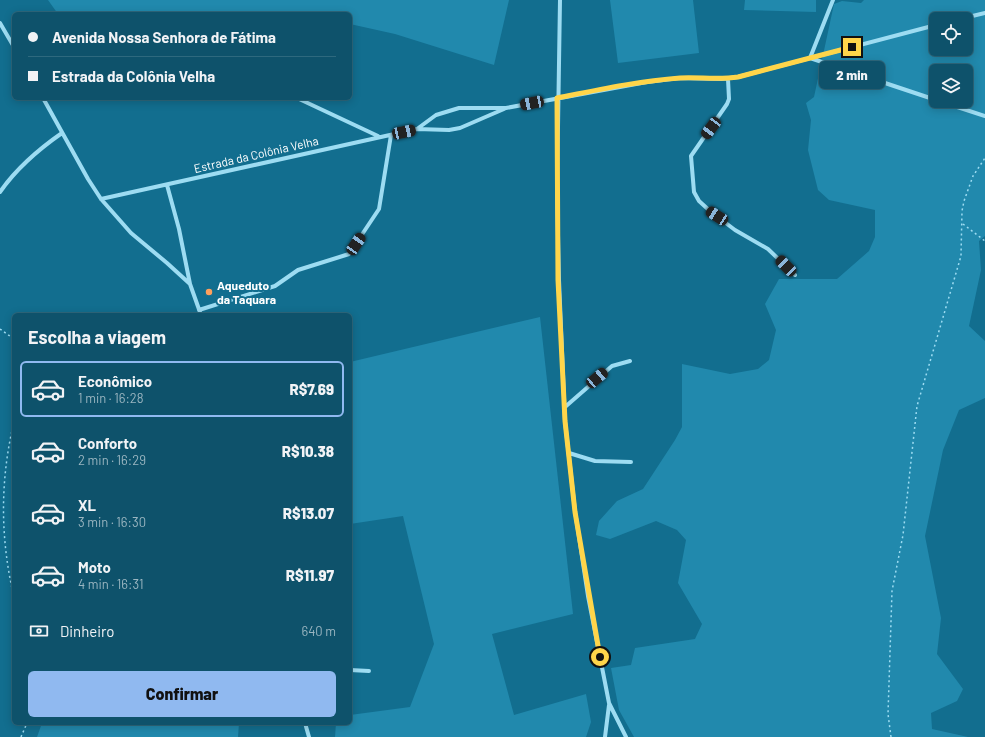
<!DOCTYPE html>
<html lang="pt">
<head>
<meta charset="utf-8">
<style>
  :root { --surface:#0e526b; --page:#175871; --text:#f1f3f6; --muted:#9bb6c1; --line:#2e697e; --accent:#90b9f0 }
  body { margin:0; font-family:Barlow,sans-serif; background:var(--page); color:var(--text); height:100vh; display:flex; flex-direction:column; font-size:15px; white-space:nowrap }
  * { box-sizing:border-box; margin:0 }
  p { font-size:13px; color:var(--muted) }
  .icon { flex:none; width:22px; height:22px; fill:none; stroke:currentColor; stroke-width:2; stroke-linecap:round; stroke-linejoin:round }
  .map { position:relative; flex:1; overflow:hidden }
  .side { position:absolute; left:12px; top:313px; width:340px; height:412px; display:flex; flex-direction:column; background:var(--surface); border-radius:6px; box-shadow:0 2px 10px #0003,0 0 0 1px var(--line) }
  .side>* { flex:none }
  .hud { position:absolute; left:12px; top:12px; width:340px; height:88px; border-radius:6px; box-shadow:0 2px 10px #0003,0 0 0 1px var(--line); display:grid; align-content:center; height:88px; padding:0 16px; background:var(--surface) }
  .buttons { position:absolute; left:929px; top:12px; display:grid; gap:8px }
  .buttons a { display:grid; place-items:center; width:44px; height:44px; border-radius:6px; background:var(--surface); box-shadow:0 2px 10px #0003,0 0 0 1px var(--line); font-size:20px }
  .end { position:absolute; width:18px; height:18px; margin:-9px; border:5px solid #ffd54a; background:#111; box-shadow:0 0 0 2px #111 }
  .from { border-radius:50% }
  .bubble { position:absolute; height:28px; border-radius:6px; background:var(--surface); box-shadow:0 2px 10px #0003,0 0 0 1px var(--line); font-size:13px; font-weight:800; line-height:28px; text-align:center }
  .car { position:absolute; width:12px; height:24px; margin:-12px -6px; border-radius:5px; box-shadow:0 0 3px 1px #0007; background:linear-gradient(#222 24%,#8ab4d8 0 40%,#222 0 76%,#8ab4d8 0 86%,#222 0) }
  .hud b { display:flex; align-items:center; gap:14px; height:38px; font-size:15px }
  .hud b+b { border-top:1px solid var(--line) }
  .hud i { width:10px; height:10px; background:var(--text) }
  ul { padding:0; list-style:none }
  li { display:flex; align-items:center; gap:12px; height:56px; margin:0 8px 6px; padding:0 8px; border:2px solid transparent; border-radius:6px }
  li div { flex:1 }
  li b { display:block; font-size:15px }
  li em { font-style:normal; font-weight:800 }
  li.current { border-color:var(--accent) }
  li>.icon { width:36px; height:36px; stroke-width:1.5 }
  h2 { padding:0 16px; font-size:18px; line-height:48px }
  .pay { display:flex; align-items:center; gap:10px; height:44px; padding:0 16px; font-size:15px }
  .pay p { margin-inline-start:auto }
  .button { display:flex; gap:8px; margin-top:auto; padding:8px 16px }
  .button a { flex:1; height:46px; border-radius:6px; background:var(--accent); color:#111; font-size:16px; font-weight:800; line-height:46px; text-align:center }
  .map>svg:first-child { display:block }
  .green { fill:#2189ad; fill-rule:evenodd }
  .lines { fill:none; stroke-linecap:round; stroke-linejoin:round }
  .path { stroke:#9ddcf2; stroke-width:1.5; stroke-dasharray:2 3; stroke-linecap:butt }
  .street { stroke:#9ddcf2; stroke-width:4 }
  .route { stroke:#ffd54a; stroke-width:5 }
  .poi-dot { fill:#ffa05d; stroke:#126e8f; stroke-width:1.5 }
  .labels { text-anchor:middle; dominant-baseline:central; stroke-width:4; stroke-linejoin:round; paint-order:stroke }
  .street-label { font-size:12px; fill:#fff; stroke:#126e8f }
  .poi-label { font-size:12px; font-weight:bold; fill:#fff; stroke:#126e8f; text-anchor:start }
</style>
</head>
<body>
<div class="map">
<svg width="985" height="737" viewBox="0 0 985 737">
  <rect width="100%" height="100%" fill="#126e8f"/>
  <path class="green" d="M48,0H509L494,65L395,34L350,24V14H306L294,11L255,14H58Z
    M610,0H693L699,53L618,63Z
    M745,0H816V12L744,10Z
    M864,0H985V236L979,241L981,270L969,326L985,341V398L959,410L943,450L925,536L941,618L937,654L963,689L957,701L931,713L932,729L968,737H634L619,710L611,668L631,665L635,648L695,639L702,624L678,583L686,540L677,530L656,521L610,539L596,535L599,521L617,501L643,489L675,440L682,427V364L730,374L758,369L769,360L776,330L765,304L779,279H837L869,251L875,237V210L829,200L818,190L808,150L811,120L806,103L814,97L834,4L842,1L861,3ZM936,19H966V49H936ZM936,71H966V101H936Z
    M540,317L573,614L492,634L514,715L586,694L591,722L586,737H335L336,723H350V715L410,707L434,644L403,516L350,524V362Z
    M42,723H239L238,737H37Z"/>
  <g class="lines">
    <path class="path" d="M963,224L985,241
      M0,329L14,339
      M14,422C0,479 0,539 14,597
      M21,737L27,723
      M891,737L888,714L892,591L903,535L917,406L961,256L962,211L964,201L973,176L985,158"/>
    <path class="street" d="M560,0L557,190L559,280L565,421L575,511L588,596L609,703L626,737
      M833,0L810,58L936,100
      M960,19L985,13
      M0,23L14,47
      M728,79L729,99L727,104L691,156L694,192L699,201L710,211L735,230L768,249L795,275
      M43,98L88,179L101,199L131,233L167,263L190,284L201,315
      M297,98L378,136
      M939,101L985,116
      M417,129L436,115L459,108H506L647,82L680,78L722,79L738,77L936,25
      M167,185L179,229L190,284
      M0,192C16,169 39,149 62,133
      M101,199L417,129L449,130L460,128L504,109
      M199,310L275,286L298,270L349,254L379,209L391,135
      M565,407L612,366L630,361
      M569,453L595,461L631,462
      M350,670L369,671
      M305,723L309,737
      M605,737L609,705"/>
  </g>
  <g class="lines">
    <path class="route" d="M600,657L575,512L565,421L558,280L557,98C597,90 639,81 680,78C699,77 719,80 738,77L852,47"/>
  </g>
  <circle class="poi-dot" cx="209" cy="292" r="4"/>
  <g class="labels">
    <g class="street-label">
      <text transform="translate(256 154) rotate(-13)">Estrada da Colônia Velha</text>
    </g>
    <g class="poi-label">
      <text x="217" y="285">Aqueduto<tspan x="217" dy="14">da Taquara</tspan></text>
    </g>
  </g>
</svg>
<div class="buttons">
<a><svg class="icon" aria-label="locate" viewBox="0 0 24 24"><circle cx="12" cy="12" r="6"/><path d="M12 2v4M12 18v4M2 12h4M18 12h4"/></svg></a>
<a><svg class="icon" aria-label="layers" viewBox="0 0 24 24"><path d="M12 4l9 5-9 5-9-5zM3 14l9 5 9-5"/></svg></a>
</div>
<i class="end from" style="left:600px;top:657px"></i>
<i class="end" style="left:852px;top:47px"></i>
<div class="bubble" style="left:819px;top:61px;width:66px">2 min</div>
<i class="car" style="left:532px;top:103px;rotate:259deg"></i>
<i class="car" style="left:711px;top:128px;rotate:217deg"></i>
<i class="car" style="left:404px;top:132px;rotate:78deg"></i>
<i class="car" style="left:717px;top:216px;rotate:303deg"></i>
<i class="car" style="left:356px;top:244px;rotate:34deg"></i>
<i class="car" style="left:786px;top:266px;rotate:315deg"></i>
<i class="car" style="left:597px;top:378px;rotate:50deg"></i>
<div class="hud">
<b><i class="from"></i>Avenida Nossa Senhora de Fátima</b>
<b><i></i>Estrada da Colônia Velha</b>
</div>
<section class="side">
<h2>Escolha a viagem</h2>
<ul>
<li class="current"><svg class="icon" aria-label="car" viewBox="0 0 24 24"><path d="M5 17H2v-5l4-1 3-4h7l3 4 3 1v5h-3M9 17h6M6 11h13"/><circle cx="7" cy="17" r="2"/><circle cx="17" cy="17" r="2"/></svg><div><b>Econômico</b><p>1 min · 16:28</p></div><em>R$7.69</em></li>
<li><svg class="icon" aria-label="car" viewBox="0 0 24 24"><path d="M5 17H2v-5l4-1 3-4h7l3 4 3 1v5h-3M9 17h6M6 11h13"/><circle cx="7" cy="17" r="2"/><circle cx="17" cy="17" r="2"/></svg><div><b>Conforto</b><p>2 min · 16:29</p></div><em>R$10.38</em></li>
<li><svg class="icon" aria-label="car" viewBox="0 0 24 24"><path d="M5 17H2v-5l4-1 3-4h7l3 4 3 1v5h-3M9 17h6M6 11h13"/><circle cx="7" cy="17" r="2"/><circle cx="17" cy="17" r="2"/></svg><div><b>XL</b><p>3 min · 16:30</p></div><em>R$13.07</em></li>
<li><svg class="icon" aria-label="car" viewBox="0 0 24 24"><path d="M5 17H2v-5l4-1 3-4h7l3 4 3 1v5h-3M9 17h6M6 11h13"/><circle cx="7" cy="17" r="2"/><circle cx="17" cy="17" r="2"/></svg><div><b>Moto</b><p>4 min · 16:31</p></div><em>R$11.97</em></li>
</ul>
<div class="pay"><svg class="icon" aria-label="cash" viewBox="0 0 24 24"><path d="M3 7h18v10H3z"/><circle cx="12" cy="12" r="2"/></svg>Dinheiro<p>640 m</p></div>
<div class="button"><a>Confirmar</a></div>
</section>
</div>
</body>
</html>
